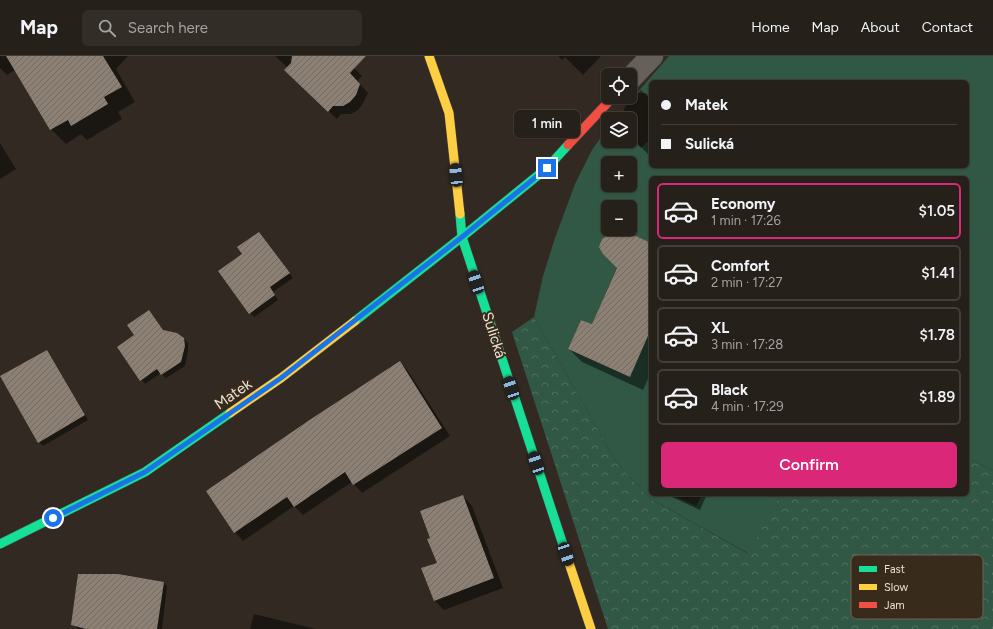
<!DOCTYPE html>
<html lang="en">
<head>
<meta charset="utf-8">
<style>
  :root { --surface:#26201a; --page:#322d27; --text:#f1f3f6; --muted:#a4a3a2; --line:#423e39; --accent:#db2777 }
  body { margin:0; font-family:Figtree,sans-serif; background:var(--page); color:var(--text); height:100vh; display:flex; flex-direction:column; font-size:15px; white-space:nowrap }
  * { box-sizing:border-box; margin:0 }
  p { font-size:13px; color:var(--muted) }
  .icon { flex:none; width:22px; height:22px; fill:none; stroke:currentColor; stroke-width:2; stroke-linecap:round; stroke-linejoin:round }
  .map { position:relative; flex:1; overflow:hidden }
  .details { position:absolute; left:649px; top:120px; width:320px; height:320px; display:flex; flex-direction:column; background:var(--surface); border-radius:6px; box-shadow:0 1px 3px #0004,0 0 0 1px var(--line) }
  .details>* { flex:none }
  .guide { position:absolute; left:649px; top:24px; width:320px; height:88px; border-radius:6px; box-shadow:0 1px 3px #0004,0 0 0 1px var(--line); display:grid; align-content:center; height:88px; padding:0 12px; background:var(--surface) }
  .buttons { position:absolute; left:601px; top:12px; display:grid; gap:8px }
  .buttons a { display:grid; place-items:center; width:36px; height:36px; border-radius:6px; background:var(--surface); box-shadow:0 1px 3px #0004,0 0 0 1px var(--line); font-size:20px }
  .end { position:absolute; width:18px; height:18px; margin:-9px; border:5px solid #1a73e8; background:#fff; box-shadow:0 0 0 2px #fff }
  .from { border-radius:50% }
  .bubble { position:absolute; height:28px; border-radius:6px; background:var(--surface); box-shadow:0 1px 3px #0004,0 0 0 1px var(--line); font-size:13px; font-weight:600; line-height:28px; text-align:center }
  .car { position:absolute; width:12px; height:24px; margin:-12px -6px; border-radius:5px; box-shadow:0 0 3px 1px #0007; background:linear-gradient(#222 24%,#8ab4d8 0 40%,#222 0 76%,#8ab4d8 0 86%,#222 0) }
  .guide b { display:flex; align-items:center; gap:14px; height:38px; font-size:15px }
  .guide b+b { border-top:1px solid var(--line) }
  .guide i { width:10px; height:10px; background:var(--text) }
  ul { padding:7px 0 0; list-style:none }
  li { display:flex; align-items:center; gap:12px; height:56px; margin:0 8px 6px; padding:0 4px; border:2px solid var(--line); border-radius:6px }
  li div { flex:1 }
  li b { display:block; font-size:15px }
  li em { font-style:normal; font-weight:600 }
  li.on { border-color:var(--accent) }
  li>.icon { width:36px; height:36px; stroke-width:1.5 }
  .action { display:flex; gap:8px; margin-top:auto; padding:8px 12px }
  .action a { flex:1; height:46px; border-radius:6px; background:var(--accent); color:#fff; font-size:16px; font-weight:600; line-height:46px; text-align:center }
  header { display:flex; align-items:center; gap:24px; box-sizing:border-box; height:56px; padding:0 20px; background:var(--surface); border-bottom:1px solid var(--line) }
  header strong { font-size:19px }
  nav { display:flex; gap:22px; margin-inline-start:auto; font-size:14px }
  .search { width:280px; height:36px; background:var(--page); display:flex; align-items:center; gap:10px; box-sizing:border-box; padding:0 14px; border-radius:6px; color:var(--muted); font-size:15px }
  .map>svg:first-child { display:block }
  .forest { fill:url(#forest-crowns) }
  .green { fill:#315845; fill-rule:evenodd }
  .shadow { fill:#0007 }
  .building { fill:url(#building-hatch) }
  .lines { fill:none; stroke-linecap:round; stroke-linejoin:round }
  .street-casing { stroke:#4f4841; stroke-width:23 }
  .fast-casing { stroke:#4f4841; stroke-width:10 }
  .slow-casing { stroke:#4f4841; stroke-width:10 }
  .jam-casing { stroke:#4f4841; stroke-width:10 }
  .street { stroke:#656059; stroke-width:22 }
  .fast { stroke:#16e098; stroke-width:9 }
  .slow { stroke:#ffcf43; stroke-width:9 }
  .jam { stroke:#f24e42; stroke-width:9 }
  .route { stroke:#1a73e8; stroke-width:5 }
  .labels { text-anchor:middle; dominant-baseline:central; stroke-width:4; stroke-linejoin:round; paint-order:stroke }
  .street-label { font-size:15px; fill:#ebe2d8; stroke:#392b1b }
  .key { fill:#392b1b; stroke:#6e6254; stroke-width:1 }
  .key-label { font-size:11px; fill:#ebe2d8 }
</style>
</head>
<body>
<header>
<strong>Map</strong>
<div class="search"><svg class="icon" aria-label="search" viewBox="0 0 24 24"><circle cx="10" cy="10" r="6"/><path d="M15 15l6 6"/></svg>Search here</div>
<nav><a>Home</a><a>Map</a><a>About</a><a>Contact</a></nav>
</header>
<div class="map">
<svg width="993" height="573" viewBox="0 0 993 573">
  <defs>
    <pattern id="forest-crowns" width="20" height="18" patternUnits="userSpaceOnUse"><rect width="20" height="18" fill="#315845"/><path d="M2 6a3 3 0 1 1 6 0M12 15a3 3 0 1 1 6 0" fill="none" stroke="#4f705f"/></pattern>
    <pattern id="building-hatch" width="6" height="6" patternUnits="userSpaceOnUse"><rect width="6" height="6" fill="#8c8074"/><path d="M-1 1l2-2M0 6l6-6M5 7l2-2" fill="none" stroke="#746b62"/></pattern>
  </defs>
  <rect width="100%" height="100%" fill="#322a22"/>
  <path class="forest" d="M534,261L616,406L651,443L747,497L781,438H967V402L993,414V573H608L512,276Z"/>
  <path class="green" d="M669,0H993V414L967,402V122H651V187C639,182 613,166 603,181C601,185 601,190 601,194L608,203L618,209L592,268L581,264L568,293L630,321L651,273V438H670L696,450L702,438H781L748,497L651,443L616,406L534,261L543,220L555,182L575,128L592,94L608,71V85H630V81L641,92L650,83L651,84V110H967V26H651V43L646,37H637ZM608,107H630V129H608ZM608,151H630V173H608Z"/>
  <path class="shadow" d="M0,0H128L116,13L135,46L118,56L122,63L87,84L81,78L66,88L51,73L15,14L7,19L0,12Z
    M275,0H342L362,20L357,25L368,37L362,49L358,54L351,58H341L337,63L293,22L288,12Z
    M558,0H601L583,19L565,1L562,4Z
    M641,34L651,44V101L630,80V63H621L625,51Z
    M0,87L16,113L0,123Z
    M259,177L293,222L273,236L278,244L254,261L250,257Z
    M651,188V316L643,334L582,306L569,293L592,270Z
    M149,255L164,276L184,283L188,287V294L185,310L166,322L161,317L145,328L118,291L135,279Z
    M46,295L50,299L88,364L43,390L39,386L1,321Z
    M400,306L408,315L450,380L362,437L352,426L303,459L294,450L243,485L235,476L207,435Z
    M670,438H707L700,454L672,441Z
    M463,440L472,450L503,532L444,554L435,545L422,513L438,507L431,482Z
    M163,526L167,530L162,573H78L73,568Z
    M254,558L316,573H250Z"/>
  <path class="building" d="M6,0H103L122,31L104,41L108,48L71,70L68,64L50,74Z
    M292,0H366L350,17L360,28L356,39L350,46L343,50H333L328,56L284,14L291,7Z
    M623,174L651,187V273L630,321L568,293L581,264L592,268L617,212L603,198L599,191L602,183L609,176Z
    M259,176L290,217L270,231L275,239L249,258L218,215L242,198L237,191Z
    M149,254L163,274L177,277L184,282L185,290L181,306L161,319L157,313L140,325L117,291L134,279L127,269Z
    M47,294L85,359L38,387L0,320Z
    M400,305L442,372L353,429L345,416L294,451L287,441L234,477L206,435L311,363Z
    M463,439L494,522L434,545L421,512L437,507L427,483L430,482L420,455Z
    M78,518H118L164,526L157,573H86L71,569Z"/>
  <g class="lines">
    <g class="street-casing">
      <path id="street" d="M630,23L652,0"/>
    </g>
    <g class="fast-casing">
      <path id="fast" d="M460,158L462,181L568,504
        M355,265L462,181L547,112L568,89
        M0,488L145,416L230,357"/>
    </g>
    <g class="slow-casing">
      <path id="slow" d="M429,0L449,57L460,158
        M230,357L281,322L355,265
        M568,504L591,573"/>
    </g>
    <g class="jam-casing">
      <path id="jam" d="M568,89L613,41"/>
    </g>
    <use href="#street" class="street"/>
    <use href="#fast" class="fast"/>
    <use href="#slow" class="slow"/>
    <use href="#jam" class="jam"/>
  </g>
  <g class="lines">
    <path class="route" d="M53,462L145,416L281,322L462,181L547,112"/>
  </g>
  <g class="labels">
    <g class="street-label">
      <text transform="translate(494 279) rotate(72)">Sulická</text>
      <text transform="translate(233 338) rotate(-35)">Matek</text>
    </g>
  </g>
  <rect x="851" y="499" width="132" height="64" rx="6" class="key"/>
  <rect x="859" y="510" width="18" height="6" fill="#16e098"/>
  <rect x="859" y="528" width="18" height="6" fill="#ffcf43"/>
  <rect x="859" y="546" width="18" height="6" fill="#f24e42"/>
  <g class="key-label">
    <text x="884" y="517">Fast</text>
    <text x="884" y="535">Slow</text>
    <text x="884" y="553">Jam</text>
  </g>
</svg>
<div class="buttons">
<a><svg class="icon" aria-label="locate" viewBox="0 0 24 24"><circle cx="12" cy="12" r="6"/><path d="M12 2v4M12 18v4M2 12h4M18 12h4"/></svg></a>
<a><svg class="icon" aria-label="layers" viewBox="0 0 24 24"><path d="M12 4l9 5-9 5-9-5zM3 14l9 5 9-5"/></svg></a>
<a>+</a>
<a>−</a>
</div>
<i class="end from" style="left:53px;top:462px"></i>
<i class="end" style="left:547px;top:112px"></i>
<div class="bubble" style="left:514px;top:54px;width:66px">1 min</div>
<i class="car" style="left:456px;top:119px;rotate:354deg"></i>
<i class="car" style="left:476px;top:226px;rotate:342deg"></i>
<i class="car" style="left:511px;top:332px;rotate:342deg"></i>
<i class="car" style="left:536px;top:407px;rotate:342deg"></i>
<i class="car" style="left:566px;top:498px;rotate:162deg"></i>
<div class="guide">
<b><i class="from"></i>Matek</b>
<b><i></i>Sulická</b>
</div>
<section class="details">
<ul>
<li class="on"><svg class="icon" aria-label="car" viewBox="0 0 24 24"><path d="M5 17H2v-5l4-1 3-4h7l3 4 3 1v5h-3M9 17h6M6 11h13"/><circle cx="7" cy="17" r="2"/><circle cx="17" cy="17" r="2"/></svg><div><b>Economy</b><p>1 min · 17:26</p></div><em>$1.05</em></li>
<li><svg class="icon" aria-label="car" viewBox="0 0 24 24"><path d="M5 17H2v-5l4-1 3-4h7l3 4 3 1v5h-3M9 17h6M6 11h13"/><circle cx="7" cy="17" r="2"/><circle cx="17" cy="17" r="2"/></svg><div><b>Comfort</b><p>2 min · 17:27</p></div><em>$1.41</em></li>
<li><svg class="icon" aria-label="car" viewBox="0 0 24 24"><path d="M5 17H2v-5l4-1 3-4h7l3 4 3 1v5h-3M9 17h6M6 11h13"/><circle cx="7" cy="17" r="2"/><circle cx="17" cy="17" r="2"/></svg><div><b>XL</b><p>3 min · 17:28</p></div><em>$1.78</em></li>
<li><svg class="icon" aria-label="car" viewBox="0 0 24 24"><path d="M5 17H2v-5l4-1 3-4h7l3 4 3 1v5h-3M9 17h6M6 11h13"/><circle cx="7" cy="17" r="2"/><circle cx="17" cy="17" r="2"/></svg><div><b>Black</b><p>4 min · 17:29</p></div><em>$1.89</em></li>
</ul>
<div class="action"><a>Confirm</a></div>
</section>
</div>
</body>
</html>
